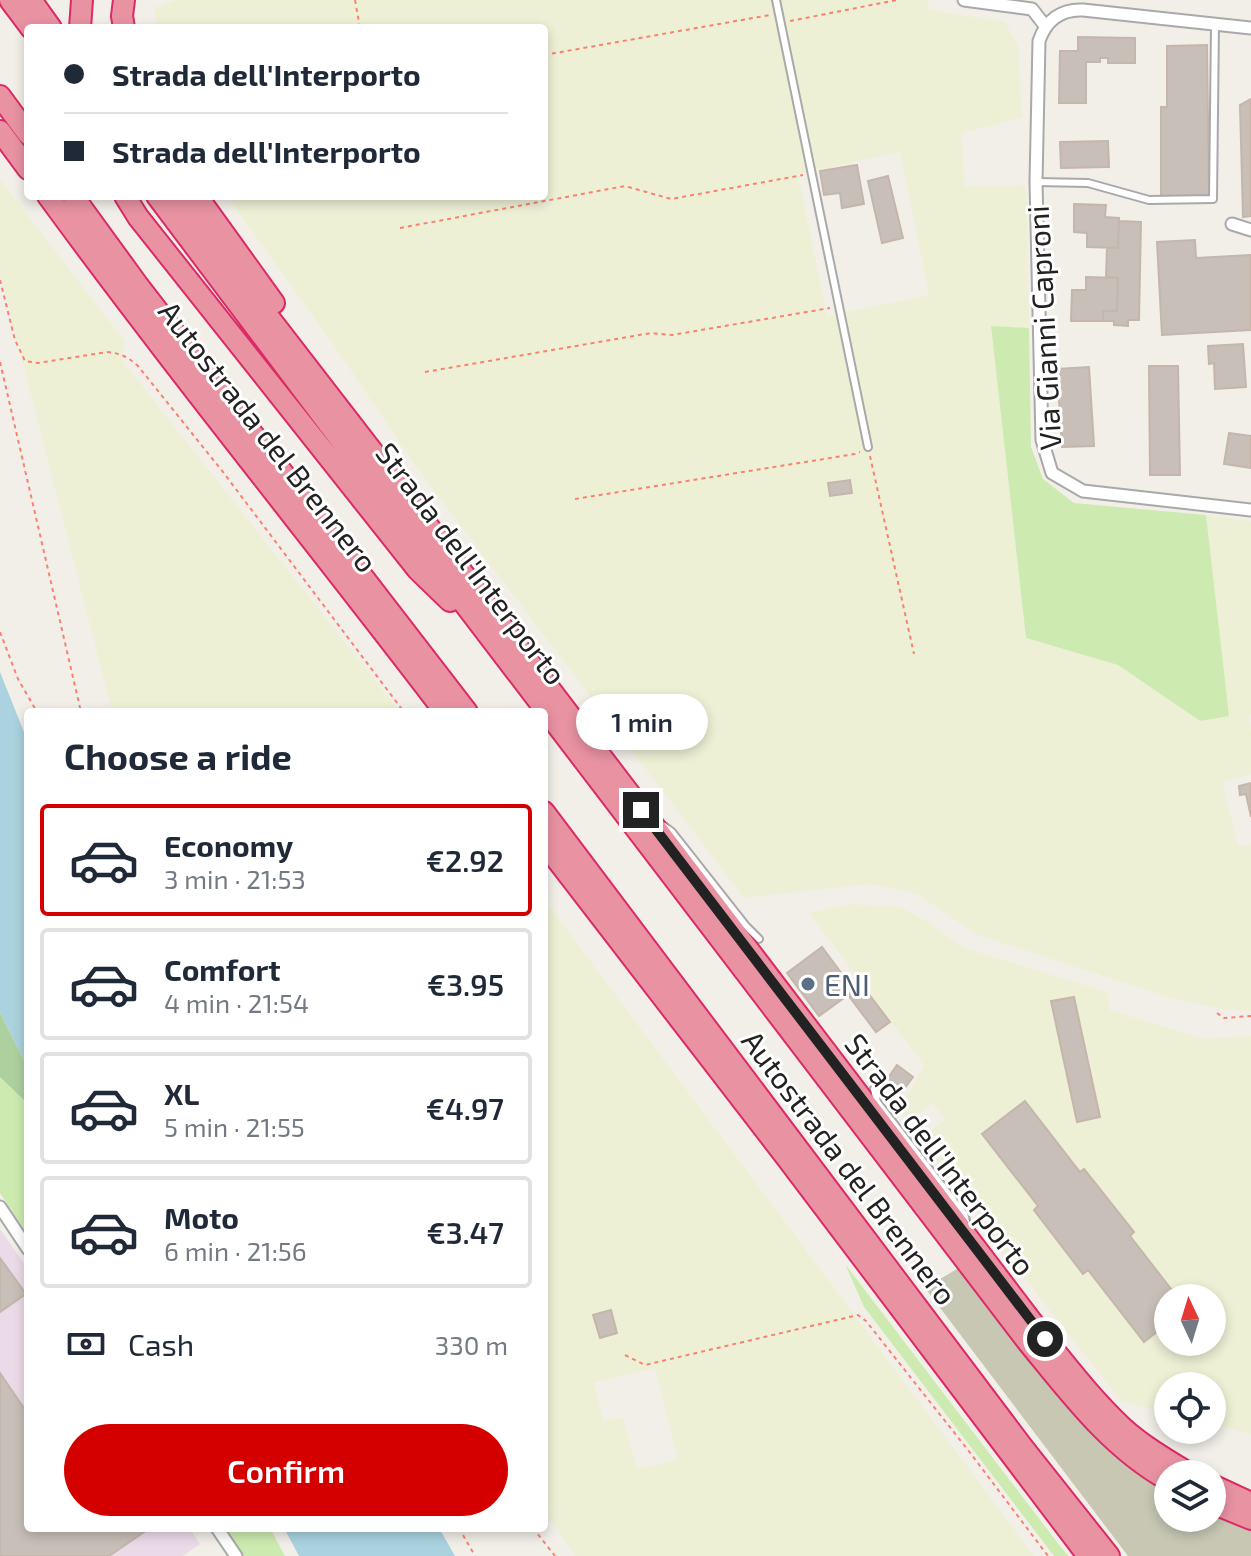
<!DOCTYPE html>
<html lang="en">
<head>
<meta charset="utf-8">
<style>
  :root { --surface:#fff; --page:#f2f2f3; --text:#1f2937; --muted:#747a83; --line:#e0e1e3; --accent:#d40000 }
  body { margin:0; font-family:"Exo 2",sans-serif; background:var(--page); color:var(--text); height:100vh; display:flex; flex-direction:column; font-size:30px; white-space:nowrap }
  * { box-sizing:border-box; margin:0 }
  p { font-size:26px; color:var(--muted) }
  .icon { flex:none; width:44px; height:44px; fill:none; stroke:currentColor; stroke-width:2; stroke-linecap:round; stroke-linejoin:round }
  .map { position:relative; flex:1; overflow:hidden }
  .panel { position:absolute; left:24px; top:708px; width:524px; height:824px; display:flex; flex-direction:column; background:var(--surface); border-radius:8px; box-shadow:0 4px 12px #0003 }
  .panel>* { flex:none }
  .hud { position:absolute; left:24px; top:24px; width:524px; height:176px; border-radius:8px; box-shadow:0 4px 12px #0003; display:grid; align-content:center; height:176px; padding:0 40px; background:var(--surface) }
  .needle { width:52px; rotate:356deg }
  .fabs { position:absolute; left:1154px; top:1284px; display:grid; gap:16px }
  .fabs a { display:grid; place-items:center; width:72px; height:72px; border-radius:50%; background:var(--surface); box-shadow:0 4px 12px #0003; font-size:40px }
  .end { position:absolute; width:36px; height:36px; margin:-18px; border:10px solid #222; background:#fff; box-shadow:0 0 0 4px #fff }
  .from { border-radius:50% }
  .bubble { position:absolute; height:56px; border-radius:28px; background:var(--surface); box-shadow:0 4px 12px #0003; font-size:26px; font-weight:600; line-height:56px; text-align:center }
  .hud b { display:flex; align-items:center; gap:28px; height:76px; font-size:30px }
  .hud b+b { border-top:2px solid var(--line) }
  .hud i { width:20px; height:20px; background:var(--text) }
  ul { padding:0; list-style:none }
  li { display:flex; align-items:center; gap:24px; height:112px; margin:0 16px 12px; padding:0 24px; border:4px solid var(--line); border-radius:8px }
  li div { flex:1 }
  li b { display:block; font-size:30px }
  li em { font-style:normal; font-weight:600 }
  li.current { border-color:var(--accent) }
  li>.icon { width:72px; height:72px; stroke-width:1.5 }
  h2 { padding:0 40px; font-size:36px; line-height:96px }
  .pay { display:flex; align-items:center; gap:20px; height:88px; padding:0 40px; font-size:30px }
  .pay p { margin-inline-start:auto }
  .button { display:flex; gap:16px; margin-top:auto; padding:16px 40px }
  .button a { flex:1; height:92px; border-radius:48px; background:var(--accent); color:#fff; font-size:32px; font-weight:600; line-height:92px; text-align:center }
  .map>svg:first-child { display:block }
  .industrial { fill:#ebdbe8 }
  .construction { fill:#c7c7b4 }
  .farmland { fill:#eef0d5; fill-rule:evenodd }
  .grass { fill:#cdebb0 }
  .forest { fill:#add19e }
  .water { fill:#aad3df }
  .building { fill:#c7bfb8; stroke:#c4b6ab; stroke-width:2 }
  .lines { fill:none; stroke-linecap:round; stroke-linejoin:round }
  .lane-casing { stroke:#a9a9a9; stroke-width:10 }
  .street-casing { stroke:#a9a9a9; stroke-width:15 }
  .highway-casing { stroke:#dc2a67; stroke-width:24 }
  .path { stroke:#fa8072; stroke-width:2; stroke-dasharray:4 4; stroke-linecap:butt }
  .lane { stroke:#fff; stroke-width:6 }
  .street { stroke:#fff; stroke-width:11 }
  .highway { stroke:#e892a2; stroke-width:20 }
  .route { stroke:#222; stroke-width:10 }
  .service-dot { fill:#5c6f8a; stroke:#fff; stroke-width:3 }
  .labels { text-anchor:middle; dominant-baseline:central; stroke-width:6; stroke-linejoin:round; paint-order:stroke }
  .street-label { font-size:30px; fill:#222; stroke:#fff }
  .service-label { font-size:30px; fill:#4e5e75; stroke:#fff; text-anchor:start }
</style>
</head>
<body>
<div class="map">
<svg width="1251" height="1556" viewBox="0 0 1251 1556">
  <rect width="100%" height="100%" fill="#f2efe9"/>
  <path class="industrial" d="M0,1229L28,1269V1528H189L200,1544L183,1556H0Z"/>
  <path class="construction" d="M962,1266L1168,1489V1518H1212V1510L1251,1528V1556H1128L925,1288Z"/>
  <path class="farmland" d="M176,0H927L929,10L1005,22L1018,46L1022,117L961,134L965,186L1026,185L1029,328L991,327L1026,638L1118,665L1200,721L1228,716L1206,515L1251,521V713L1249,714L1251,732V774L1222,782L1238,846L1251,844V1011L1221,1009L1168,997L978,935L917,894L870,884L744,898L419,471L335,347L227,196H544V28H158L154,8ZM900,152L929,295L827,316L798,174Z
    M0,179L125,342L121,359L400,712H112L0,273Z
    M544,899L1034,1556H575L544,1510ZM655,1368L678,1460L637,1469L623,1418L603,1421L594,1383Z
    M850,904L900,907L931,924L962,947L1107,992L1110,1010L1201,1038L1251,1036V1434L1212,1424V1386H1168V1413L1121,1401L993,1238L978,1213L924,1143L929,1132L945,1119L932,1103L914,1117L904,1116L897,1106L909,1093L924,1065L809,913ZM1168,1298H1212V1342H1168Z"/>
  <path class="grass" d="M991,326L1029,328L1031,447L1043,479L1074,503L1206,515L1229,716L1200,721L1118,665L1026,638Z
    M0,1077L28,1104V1235L0,1193Z
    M845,1264L1060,1546L1068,1556H1054L864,1307Z
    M224,1528H270L285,1556H243Z"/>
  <path class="forest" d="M0,1012L28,1068V1104L0,1077Z"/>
  <path class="water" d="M0,672L28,742V1068L0,1012Z
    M284,1528H439L455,1556H299Z"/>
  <path class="building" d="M1078,37L1135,38V63H1108V58H1100V62H1086V103H1059L1060,51H1078Z
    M1207,45L1209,196H1161V107H1167V46Z
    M1251,99V216L1243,217L1240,105Z
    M1108,141L1109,167L1061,168L1060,142Z
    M857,165L864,204L842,208L840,193L824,195L820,171Z
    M888,176L903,238L882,243L868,181Z
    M1074,204L1106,205L1105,217L1119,218L1118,248L1087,247V233L1074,232Z
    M1119,221L1141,222L1139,320H1128V326L1114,325V321H1103V311H1117L1118,278L1106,277L1107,248H1118Z
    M1195,240L1196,258L1251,255V330L1162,335L1157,242Z
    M1086,277L1118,278L1117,311H1103V321H1071L1072,290H1086Z
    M1243,344L1246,387L1215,389L1214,363L1209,364L1208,346Z
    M1149,366H1178L1180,475H1150Z
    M1089,367L1094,446L1062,447L1057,369Z
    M1229,433L1251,436V468L1224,464Z
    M850,480L852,493L830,496L828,483Z
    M1251,783V817L1246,794L1240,795L1239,786Z
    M822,947L845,978L842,980L848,988L845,991L848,995L819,1016L787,973Z
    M859,981L890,1022L876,1032L845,991Z
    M1074,997L1100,1117L1077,1122L1051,1001Z
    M897,1065L913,1077L902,1092L886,1081Z
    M1025,1101L1080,1172L1084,1169L1134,1232L1130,1236L1178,1298H1168V1323L1144,1342L1088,1270L1083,1274L1034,1210L1038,1206L982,1134Z
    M0,1258L26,1294L0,1312Z
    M611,1310L617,1333L600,1338L593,1315Z
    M0,1373L28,1414V1528H150L109,1556H0Z"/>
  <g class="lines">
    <g class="lane-casing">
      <path id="lane" d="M776,0L868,447
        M1036,182L1088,183L1149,200L1213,199L1215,24
        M664,826L672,832L746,926L759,939
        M874,1089L877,1102L964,1214L967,1224"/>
    </g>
    <g class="street-casing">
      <path id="street" d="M964,0L1032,9L1046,27
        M1251,28L1083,10C1061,9 1046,20 1039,41L1036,182L1042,440L1052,473L1083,491L1251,510
        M1232,224L1251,230
        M0,1207L28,1249
        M217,1528L236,1556"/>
    </g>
    <g class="highway-casing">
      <path id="highway" d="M10,0L31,28
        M31,0L51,28
        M80,28L82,0
        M124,28L122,16L124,0
        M0,96L28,134
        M0,131L28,169
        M48,196C176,371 313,539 445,712
        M73,196L137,284L467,712
        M125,196L138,217L418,570L450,601
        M157,196L412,535L1027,1341C1069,1392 1109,1447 1168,1480
        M175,196L386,469L510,637L1045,1339C1070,1370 1094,1401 1123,1428C1143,1446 1167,1460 1190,1474
        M197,196L274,303
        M544,812L1024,1449L1109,1556
        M544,843L786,1157L1088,1556
        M1212,1485L1251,1503
        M1212,1503L1251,1519"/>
    </g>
    <path class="path" d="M355,0L360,28
      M790,21L897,0
      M544,55L770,15
      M400,228L625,186L671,199L803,175
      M0,280L15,340L25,361L38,363L107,352C120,353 128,357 138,366L223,472L404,712
      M0,362L81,712
      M425,372L651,333L672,335L830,308
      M870,456L914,654
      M575,499L855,454L860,452
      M0,632L18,679L37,712
      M1217,1013L1224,1018L1251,1016
      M625,1355L645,1365L858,1315L866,1321L968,1450L1048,1556
      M459,1528L475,1556
      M533,1528L555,1556"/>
    <use href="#lane" class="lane"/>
    <use href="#street" class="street"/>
    <use href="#highway" class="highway"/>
  </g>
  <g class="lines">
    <path class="route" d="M641,810L1045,1339"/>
  </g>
  <circle class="service-dot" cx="808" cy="984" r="8"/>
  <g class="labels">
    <g class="street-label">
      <text transform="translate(1043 328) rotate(-93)">Via Gianni Caproni</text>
      <text transform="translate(269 436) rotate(52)">Autostrada del Brennero</text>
      <text transform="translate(472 563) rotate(53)">Strada dell'Interporto</text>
      <text transform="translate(941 1154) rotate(53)">Strada dell'Interporto</text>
      <text transform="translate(850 1167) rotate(53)">Autostrada del Brennero</text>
    </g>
    <g class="service-label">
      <text x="824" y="984">ENI</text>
    </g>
  </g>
</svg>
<div class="fabs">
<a><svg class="needle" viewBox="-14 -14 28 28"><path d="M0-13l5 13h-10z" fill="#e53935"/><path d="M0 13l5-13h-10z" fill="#747a83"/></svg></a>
<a><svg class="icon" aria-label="locate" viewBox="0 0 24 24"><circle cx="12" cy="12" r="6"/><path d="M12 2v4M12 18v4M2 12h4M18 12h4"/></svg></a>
<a><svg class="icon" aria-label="layers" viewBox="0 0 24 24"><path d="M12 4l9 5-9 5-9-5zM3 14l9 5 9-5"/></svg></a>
</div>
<i class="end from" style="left:1045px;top:1339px"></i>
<i class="end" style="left:641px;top:810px"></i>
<div class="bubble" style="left:576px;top:694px;width:132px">1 min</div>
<div class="hud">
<b><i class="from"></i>Strada dell'Interporto</b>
<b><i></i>Strada dell'Interporto</b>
</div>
<section class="panel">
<h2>Choose a ride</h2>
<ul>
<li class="current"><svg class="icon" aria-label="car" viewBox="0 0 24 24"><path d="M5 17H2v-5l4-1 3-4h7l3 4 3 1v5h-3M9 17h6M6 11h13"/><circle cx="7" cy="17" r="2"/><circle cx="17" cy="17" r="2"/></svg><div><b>Economy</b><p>3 min · 21:53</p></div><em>€2.92</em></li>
<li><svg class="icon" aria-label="car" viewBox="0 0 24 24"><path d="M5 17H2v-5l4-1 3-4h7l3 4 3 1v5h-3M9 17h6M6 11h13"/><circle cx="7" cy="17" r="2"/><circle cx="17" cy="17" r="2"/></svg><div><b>Comfort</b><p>4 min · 21:54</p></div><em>€3.95</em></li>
<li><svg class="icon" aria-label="car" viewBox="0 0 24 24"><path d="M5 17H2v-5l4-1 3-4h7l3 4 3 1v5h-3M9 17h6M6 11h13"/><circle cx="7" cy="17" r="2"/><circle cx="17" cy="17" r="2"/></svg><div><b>XL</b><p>5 min · 21:55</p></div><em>€4.97</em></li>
<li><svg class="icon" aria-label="car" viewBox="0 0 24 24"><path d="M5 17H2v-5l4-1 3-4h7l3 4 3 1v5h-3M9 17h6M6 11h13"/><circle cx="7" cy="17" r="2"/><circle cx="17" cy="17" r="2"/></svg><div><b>Moto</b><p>6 min · 21:56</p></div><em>€3.47</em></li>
</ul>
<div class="pay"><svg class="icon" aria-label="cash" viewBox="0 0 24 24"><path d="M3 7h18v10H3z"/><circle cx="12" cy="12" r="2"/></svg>Cash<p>330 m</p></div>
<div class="button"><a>Confirm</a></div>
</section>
</div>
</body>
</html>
